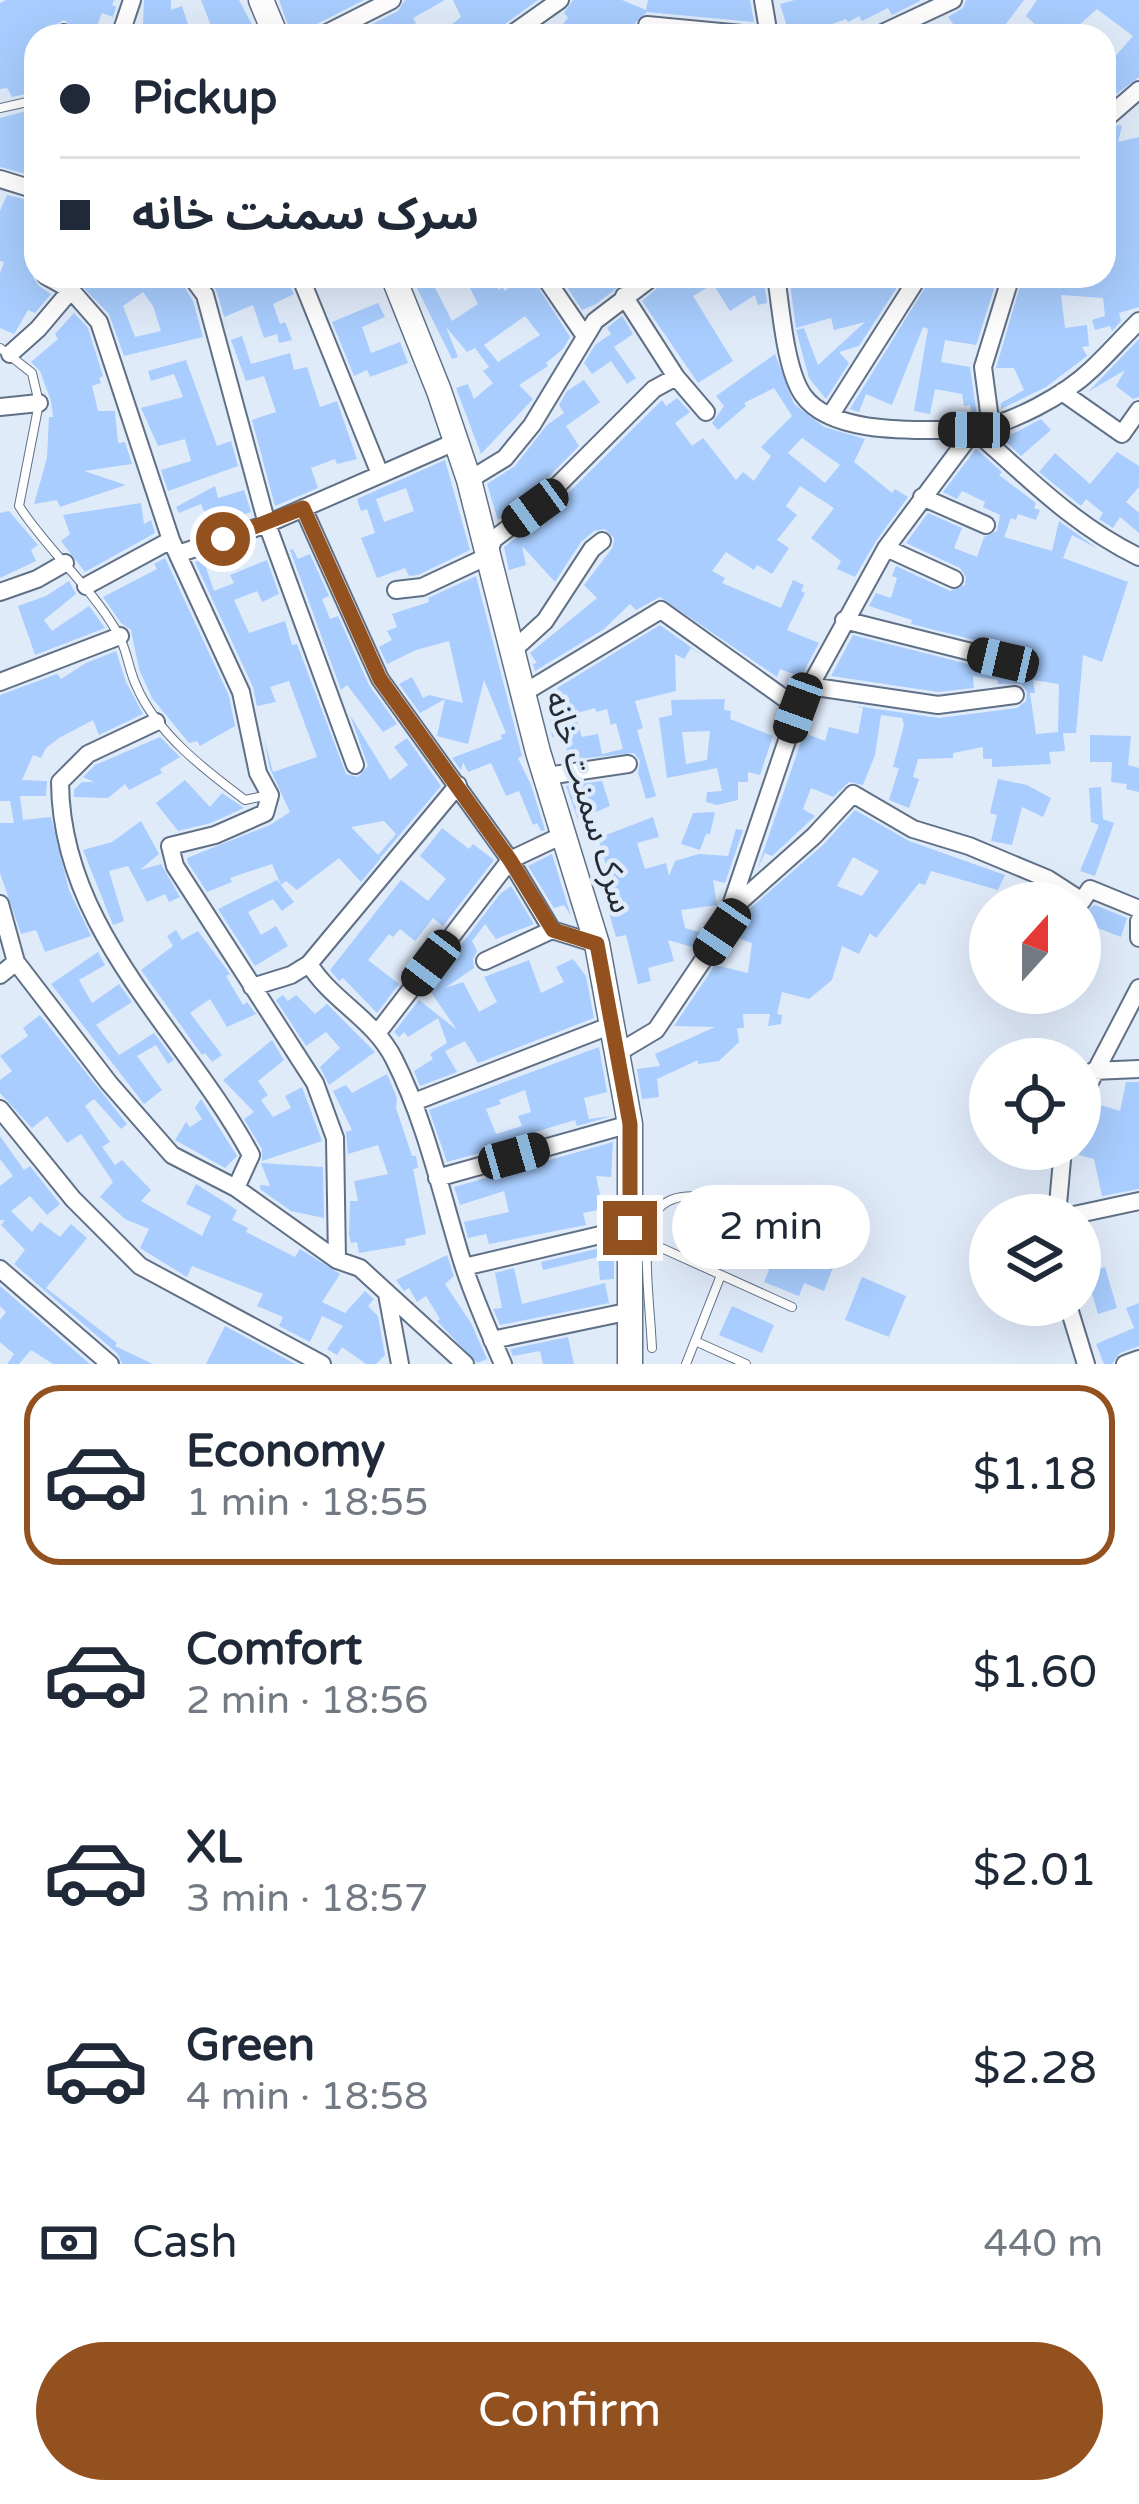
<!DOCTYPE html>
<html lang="en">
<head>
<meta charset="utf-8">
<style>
  :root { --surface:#fff; --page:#f6f6f7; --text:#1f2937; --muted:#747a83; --line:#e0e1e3; --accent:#93511f }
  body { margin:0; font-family:"Varela Round","Noto Sans Arabic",sans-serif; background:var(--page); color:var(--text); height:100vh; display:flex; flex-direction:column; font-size:45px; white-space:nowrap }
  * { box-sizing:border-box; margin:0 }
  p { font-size:39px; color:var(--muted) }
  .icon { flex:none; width:66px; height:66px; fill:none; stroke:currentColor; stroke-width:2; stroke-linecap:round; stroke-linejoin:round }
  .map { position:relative; height:1364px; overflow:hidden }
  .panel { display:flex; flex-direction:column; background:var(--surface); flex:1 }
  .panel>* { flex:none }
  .top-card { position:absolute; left:24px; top:24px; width:1092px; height:264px; border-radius:36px; box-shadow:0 12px 48px #0002; display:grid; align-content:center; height:264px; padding:0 36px; background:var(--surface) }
  .needle { width:78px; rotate:21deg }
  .tools { position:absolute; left:969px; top:882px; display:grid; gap:24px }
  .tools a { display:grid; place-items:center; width:132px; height:132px; border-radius:50%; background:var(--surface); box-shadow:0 12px 48px #0002; font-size:60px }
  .end { position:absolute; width:54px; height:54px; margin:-27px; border:15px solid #93511f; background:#fff; box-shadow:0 0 0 6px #fff }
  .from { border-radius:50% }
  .bubble { position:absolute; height:84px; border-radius:42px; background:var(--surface); box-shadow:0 12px 48px #0002; font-size:39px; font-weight:600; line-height:84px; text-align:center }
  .car { position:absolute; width:36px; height:72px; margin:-36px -18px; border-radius:15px; box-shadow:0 0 9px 3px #0007; background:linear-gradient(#222 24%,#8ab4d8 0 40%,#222 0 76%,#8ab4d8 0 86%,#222 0) }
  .top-card b { display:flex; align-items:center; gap:42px; height:114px; font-size:45px }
  .top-card b+b { border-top:3px solid var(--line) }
  .top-card i { width:30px; height:30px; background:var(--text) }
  ul { padding:21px 0 0; list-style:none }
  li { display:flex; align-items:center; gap:36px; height:180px; margin:0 24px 18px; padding:0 12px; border:6px solid transparent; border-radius:36px }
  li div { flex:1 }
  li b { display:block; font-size:45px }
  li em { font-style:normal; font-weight:600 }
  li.on { border-color:var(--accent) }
  li>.icon { width:108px; height:108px; stroke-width:1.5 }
  .pay { display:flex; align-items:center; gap:30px; height:132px; padding:0 36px; font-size:45px }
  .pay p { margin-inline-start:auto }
  .cta { display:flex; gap:24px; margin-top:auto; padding:24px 36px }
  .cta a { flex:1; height:138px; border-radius:72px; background:var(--accent); color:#fff; font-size:48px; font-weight:600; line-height:138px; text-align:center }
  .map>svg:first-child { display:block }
  .building { fill:#a8cdfe; fill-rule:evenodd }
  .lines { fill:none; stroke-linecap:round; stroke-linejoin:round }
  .lane-casing { stroke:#607086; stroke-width:10 }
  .street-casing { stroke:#607086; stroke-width:20 }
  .secondary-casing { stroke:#607086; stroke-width:27 }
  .lane { stroke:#fff; stroke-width:8 }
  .street { stroke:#fff; stroke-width:16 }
  .secondary { stroke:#fff; stroke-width:24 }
  .route { stroke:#93511f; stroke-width:15 }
  .labels { text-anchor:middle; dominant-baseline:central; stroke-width:9; stroke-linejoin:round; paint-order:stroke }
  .street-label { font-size:33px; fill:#242b34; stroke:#e0ebfa }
</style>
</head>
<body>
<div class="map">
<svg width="1139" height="1364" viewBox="0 0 1139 1364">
  <rect width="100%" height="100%" fill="#e0ebfa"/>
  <path class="building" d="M6,0H114L112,5L116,7L113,17L102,13L93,36L80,33L64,20L55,25L52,36H36V74L25,77L30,93L12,97L7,88L0,89V3Z
    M144,0H171V10L182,6L192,36H182L178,25L143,26Z
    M201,0H239L258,36H193L212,28Z
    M279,0H364L315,25L308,36H292Z
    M405,0H445L413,18L416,23L390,36H349L398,11Z
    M453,0H538L502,26L496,36H487L484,30L474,36H437L461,17Z
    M573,0H622L646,10L648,0H750L754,22L647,12L635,23L641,36H553L568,18L564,13Z
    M795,0H920V1L892,15L888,8L862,21L859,16L848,22L846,19L821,28L824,36H790L780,4Z
    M966,0H1024L1002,29L1009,36H978L973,31L962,36L948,17L963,8Z
    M1037,0H1139V77L1107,101L1104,48L1113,59L1133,36L1097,9L1076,28L1083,36H1048L1026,16Z
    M34,109L36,115L28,118V154L36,155V170L27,169L26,174L0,167V118Z
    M1118,125L1122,126L1118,142L1139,137V307L1119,313L1121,321L1112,331L1110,326L1095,330L1092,320L1105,316L1103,298L1061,295L1065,328L1087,325L1089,346L1082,347L1087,356L1046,387L1001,409V403L1024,390L1014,368H996L1023,276H1104V151L1110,129Z
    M7,195L36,202L33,277L39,286L51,294L35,313L28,310L14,334L0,328V273L4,262L0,261V211Z
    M72,276H178L193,301L203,337L124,356L109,314ZM143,292L153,306L161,331L135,337L123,306Z
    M207,276H275L278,284L288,281L294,294L273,304L280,324L285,322L292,340L279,343L277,334L264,338L253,305L224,317L233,348L217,292Z
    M411,276H429L452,321L478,304L464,276H492L499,290L502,287L505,291L524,276H531L570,337L563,349L546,363L548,366L519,385L533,399L481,454L456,388L468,384L474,399L493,383L483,371L489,367L475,348L467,352L446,327L458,357L452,359ZM525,316L540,335L498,362L484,345Z
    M567,276H588L590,279L633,276L596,304L582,310L561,278Z
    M671,276H763L767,303L758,305L755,295L730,311L713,284L693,296L733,361L698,383L642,301Z
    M789,276H811L814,286L852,276H893L896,289L859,346L839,352L849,363L826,399L809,378L796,330L804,328L818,365L865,322L834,330L831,318L796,328Z
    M932,276H998L974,352L976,345L945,340L941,362L970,367L977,416L972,417L970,405L964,406L962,394L935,389L930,414L914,411L928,329L923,327L892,405L866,394L859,412L850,409Z
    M378,303L385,317L362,327L371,353L400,342L408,363L370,377L367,370L354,376L332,322Z
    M74,313L88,328L103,376L99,378L101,383L92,386L98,411H115L118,443L125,442L132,464L84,471L126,485L60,507L57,500L34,504L47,458L49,417H53L51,401L40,371L31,362L58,339L55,334Z
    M622,316L633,334L614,347L636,378L627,384L611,361L592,374L584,363L595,345L611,334L607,328Z
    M242,336L251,364L290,353L294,370L307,367L320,407L337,401L357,459L337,464L335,459L311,468L318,488L275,506L252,420L276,412L264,376L246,381L231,340Z
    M1139,339V397L1133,399L1116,386L1125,370L1088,392Z
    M775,354L794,404L824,427L865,439L854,462L892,493L895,489L908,497L876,541L855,577L837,569L841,561L811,538L834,508L800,486L786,506L797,515L777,540L789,548L772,574L757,565L754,570L726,552L712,571L725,578L722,583L781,608L793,580L804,585L801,591L805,593L787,630L819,643L801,677L780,669L777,677L660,597L636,610L630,604L604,629L535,671L533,664L537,663L530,653L597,598L584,585L613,547L614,538L605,529L594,531L581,542L555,582L522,546L526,565L509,570L504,547L544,517L662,400L666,406L677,398L690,412L675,423L692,446L703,438L736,480L743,472L754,481L771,456L761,447L792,416L774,388L744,403L746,406L718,430L712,423L724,406L716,396ZM802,438L840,465L825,483L788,453Z
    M186,360L217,446L231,441L238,466L168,491L161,470L191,461L185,439L158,446L141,408L183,397L174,374L151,381L148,371Z
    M584,380L600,402L566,426L579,446L527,498L498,520L487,484L515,466L547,425L564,413L559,405L567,391Z
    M1041,419L1051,430L1021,456L1003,439Z
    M976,449L1002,472L999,475L1036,503L1034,508L1040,510L1036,520L1018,514L1016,520L1011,518L1004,537L1052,551L1059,521L1098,549L1072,535L1063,558L1128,582L1102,662L1083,655L1076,733H1063L1065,751L1049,752L1051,764L992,767V759H983V747L953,753V758L918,759L913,777L919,779L909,808L889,800L899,768L893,767L904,725L902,718L881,715L875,755L863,785L849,782L833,797L811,788L803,809L815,816L772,856L765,853L757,870L804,733L825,741L829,727L858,734L863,708L856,706L939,718L1017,708L1026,701L1027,692L1021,684H998L997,680L973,676L974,688L938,692L831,676L853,635L1000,672L1013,668L1015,655L1007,648L911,624L912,620L869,606L876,593L891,598L897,578L892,576L896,566L950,591L965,585L966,577L960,568L906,543L928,513L962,528L954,548L977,557L984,537L997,531L1000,515L983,507L985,502L962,491L957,499L943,492ZM1033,680L1059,684L1058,732L1036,734L1030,693H1035Z
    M1117,452L1139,466V487L1126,502L1139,513V533L1120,517L1113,528L1099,519L1103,513L1086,499L1081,506L1039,472L1055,453L1090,484Z
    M445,460L470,550L418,575L409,576L405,568L377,578L361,538L375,533L367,509L361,511L357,499ZM406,488L414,511L384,522L376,499Z
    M215,486L218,498L244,490L251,512L210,526L201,504L179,513L176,507Z
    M141,503L144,524L151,520L155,533L85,572L61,541L70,534L63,515Z
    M9,511L38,545L31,550L36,561L0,578V513Z
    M293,549L298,559L310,554L329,596L322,599L330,619L338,616L369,685L397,724L383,732L347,685L341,690L290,550Z
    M165,558L229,696L235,726L200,746L197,741L189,743L152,698L139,669L131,630L121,623L103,597L157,569L154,564Z
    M203,559L214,591L234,583L230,575L267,560L279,594L262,602L257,591L234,600L249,633L285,621L292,645L297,644L346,774L358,777L368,766L350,715L390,780L408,765L394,747L407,738L441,786L381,857L378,855L396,834L384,821L351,827L381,858L361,882L339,858L297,890L286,881L281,885L272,864L230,878L232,882L207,892L188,863L187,858L270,825L290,812L270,769L264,738L273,772L317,757L289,681L270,687L276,702L257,706L253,687L195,562Z
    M476,576L522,756L518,758L531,785L545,830L541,831L537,823L533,825L519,791L506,796L491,763L468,772L463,762L461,770L452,758L502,739L501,735L506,733L484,680L468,744L437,736L445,699L420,713L399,684L412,677L423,698L429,695L463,703L449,641L416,650L387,664L379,647L392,640L387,631L397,627L392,614L429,602L428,598Z
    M69,581L76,594L44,620L52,631L89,606L105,628L35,655L18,606L46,596Z
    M660,625L706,658L691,648L684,659L675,654L676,691L635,701L643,728L637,730L656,796L646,799L638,772L640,761L634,753L569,760L563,734L552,737L548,704L560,701L557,688ZM595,708L596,712L607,709L611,725L616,723L623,749L602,754L598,734L582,737L574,714Z
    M116,651L126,682L143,714L99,735L93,720L59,738L46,748L41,758L33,755L22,780L47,781L46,796H20L23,820L51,817L69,890L91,936L45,952L36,930L21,934L0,873V823H14L10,801H0V695L57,674L61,679L86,663Z
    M725,699L724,710L731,711L730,719L773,736L760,775L748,772V782H738V800L717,805L706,802L707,792L722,791L717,768L667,778L659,718L672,715L671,700ZM710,731L707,760L686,764L682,732Z
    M1090,735L1131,736L1128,765L1139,768V792L1126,789L1127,784L1111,782L1112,762H1090Z
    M160,737L180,757L160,769L162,773L129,790L125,784L108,798L74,797V790L82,782H94L83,777L95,765Z
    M998,779L1027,785L1051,798L1043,817L1022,807L1012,845L991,841L997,815L990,813Z
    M185,780L210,807L222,793L244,808L211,823L178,831L156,803Z
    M602,781L610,806L578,820L566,786Z
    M1101,787L1103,819L1114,823L1095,876L1080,871L1099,825L1091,822L1089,788Z
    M855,810L909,841L1005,875L998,890L931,871L925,885L919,883L876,938L870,933L859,954L842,946L832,980L809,999L782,992L777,1014L782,1015L781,1024L768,1026L770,1014H743L744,1028H737L739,1042L719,1061L698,1064V1060L657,1079L659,1097L642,1099L637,1069L660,1066L655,1054L715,1027L674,1026L715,965L748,973L752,943L734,937L740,917L823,845ZM853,857L879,871L862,896L837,886Z
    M715,812L710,834H706L700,850L681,844L693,813Z
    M653,817L659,837L637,843L645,869L666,863L669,876L675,861L699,854L728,856L736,829L743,830L725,883L713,880L717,905L681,910L685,928L705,934L696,948L668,940L674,961L648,968L651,981L638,984L626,935L616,937L602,888L612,885L598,838Z
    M141,821L159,854L140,870L161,864L180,897L169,902L165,894L147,902L128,866L109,871L124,921L113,925L83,850L112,842Z
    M442,828L469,849L473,844L494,860L443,926L433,918L415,941L400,929L393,937L389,934L368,960L399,984L377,1013L343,978L339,981L330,970L401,880L428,901L446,879L420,856Z
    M552,854L571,916L564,905L554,908L528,866Z
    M277,880L294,902L282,911L273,899L248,912L261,935L276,926L288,946L255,966L218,909Z
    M511,886L534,924L496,939L485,924L472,941L477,951L473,959L474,968L445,988L463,982L479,1012L497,1002L484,977L529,960L541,993L564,982L556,967L573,959L586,976L594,1018L478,1063L465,1041L445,1051L457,1072L420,1086L414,1071L433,1059L430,1054L447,1043L438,1018L408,1037L404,1032L399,1037L394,1032L419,1000L457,1030L428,988L500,894Z
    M1095,905L1127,918L1121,937L1080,921V913Z
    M176,930L182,940L198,931L230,974L226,976L243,1005L247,1002L256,1014L227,1027L210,999L190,1013L222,1055L212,1062L205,1053L202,1055L141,970L173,946L167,936Z
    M98,952L105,965L79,980L92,1003L119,984L132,1002L96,1025L119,1055L154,1033L174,1060L168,1064L156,1045L137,1056L162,1090L144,1104L51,984Z
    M283,995L288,1001L296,995L315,1014L327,1004L375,1052L329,1085L320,1067L340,1048L326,1032L306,1046L276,1000Z
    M40,1015L127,1124L121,1129L94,1099L85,1106L110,1142L102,1147L115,1165L122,1160L151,1190L141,1201L202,1236L211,1216L186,1204L196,1184L237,1210L232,1220L248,1228L246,1232L295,1257L300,1249L340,1274L322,1302L345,1313L365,1291L374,1299L368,1306L378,1316L385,1355L376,1364H366L342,1347L337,1355L327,1349L343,1326L322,1316L310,1342L279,1326L283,1317L257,1306L263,1294L192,1266L187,1277L140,1248L149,1229L125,1219L100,1197L113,1182L81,1134L67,1143L47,1116L32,1128L0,1093V1080L12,1071L0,1056L28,1036L23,1028Z
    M272,1040L284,1060L258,1081L268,1095L261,1100L273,1117L291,1108L285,1096L302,1087L322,1141L262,1161V1149L244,1119L254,1112L223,1080Z
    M599,1047L607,1092L584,1098L589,1119L612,1116L577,1126L575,1120L535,1132L536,1137L447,1162L429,1110ZM525,1090L531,1112L518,1116L522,1126L496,1134L486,1109L501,1104L499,1100Z
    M387,1074L397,1098L396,1108L412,1156H416L418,1168L413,1169L426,1234L405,1239L406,1245L359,1253L357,1242L351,1243L349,1234L350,1201H358L354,1181L388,1174L378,1145L348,1154L346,1132L352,1130L333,1091L346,1085L352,1093Z
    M1126,1082H1139V1189L1102,1196L1094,1159L1079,1155L1094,1103L1120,1111Z
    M201,1099L237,1156L225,1168L175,1140L186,1122L190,1127L202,1119L195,1108Z
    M0,1136L24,1170L30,1166L60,1204L47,1215L30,1196L11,1211L32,1232L40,1222L60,1237L71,1224L87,1238L46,1288L117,1343L115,1346L153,1364H122L118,1354L14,1264L25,1250L1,1225L5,1220H0V1186L13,1176L0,1159Z
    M613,1142L611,1177L596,1176L603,1209L583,1213L586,1225L489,1244L486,1234L468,1238L464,1222L509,1212L504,1191L460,1205L454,1187Z
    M261,1163L323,1167L324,1218L291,1211L260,1189V1185L270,1186Z
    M781,1240L835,1262L824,1291L804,1283L799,1296L764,1282Z
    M614,1245V1279L600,1280L598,1257L543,1270L541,1262Z
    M447,1255L454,1276L445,1284L471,1323L487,1359L477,1363L437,1321L440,1319L426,1296L417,1302L409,1288L404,1291L396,1280Z
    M1105,1267L1117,1308L1098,1314L1086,1273Z
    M514,1268L522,1304L605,1283L609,1303L500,1325L493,1309L502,1308L495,1273Z
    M862,1277L906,1296L889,1337L845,1320Z
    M0,1286L90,1364H53L31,1350L19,1364H7L14,1354L0,1342V1320L6,1312L0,1306Z
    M1139,1303V1346L1120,1353L1112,1364H1104L1096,1344L1134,1328L1126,1308Z
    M732,1306L774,1325L762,1353L719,1335Z
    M225,1326L295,1364H206Z
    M568,1337L574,1364H543L540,1351L513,1356L510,1349Z"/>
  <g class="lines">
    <g class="lane-casing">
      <path id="lane" d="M0,108L36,100
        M0,348L32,373L39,403L19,506C48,551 90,585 117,632C127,648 128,668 136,685C156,733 205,770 245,800L268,795
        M646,1241L792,1307
        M695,1341L746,1364
        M652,1348C646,1235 621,1158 771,1216
        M686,1364L721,1275"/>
    </g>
    <g class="street-casing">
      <path id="street" d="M763,0L769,36
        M647,25L764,36
        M64,33L68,36
        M120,36L132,0
        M321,36L392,0
        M509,36L560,0
        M876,36L953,0
        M1109,116L1139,90
        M0,179L36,190
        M46,276L71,290L99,322L171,540L241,692L258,773L270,795L265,813L215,835L170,846L175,866L315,1083L335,1138L337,1260
        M191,276L205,295L267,524L355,765
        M300,276L380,474
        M544,276L585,336
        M776,276C781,308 785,369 803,395C833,438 928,429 974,430C1012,423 1064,396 1092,369C1108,354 1123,337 1139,321
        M624,296L676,377L706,412
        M10,354L38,329L71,290
        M1062,392L1122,434L1139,410
        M0,407L39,403
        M830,416L919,276
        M991,427L983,367L1011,276
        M974,430C1027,477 1075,526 1139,557
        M469,480L505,458L532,425L595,321L654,276
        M922,497L986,525
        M303,508L380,679L510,860L552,930L597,944
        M886,548L954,579
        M178,554L267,524L455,442
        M86,586L171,540
        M396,590L422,587L486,557L494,539L535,508L654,389L676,377
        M0,592L37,579L65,563
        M844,620L1003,660
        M511,652L545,621L592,549L602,541
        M0,682L120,636
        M809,686L938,705L1015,695
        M522,694L661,610L798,708
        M156,722L88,754L60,782C61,932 185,1032 251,1155L236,1188
        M547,776L628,764
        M0,904L16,962L109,1083L172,1155L236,1188L337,1260L360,1268L465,1364
        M735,906L814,836L853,794L913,829L969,846L1048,879L1082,901L1090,889L1139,909
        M1139,921V938
        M485,961L552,930
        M309,964C332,1001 374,1019 394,1059C426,1122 441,1193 462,1261C473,1296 488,1330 503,1364
        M0,975L16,962
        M252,987L291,975L309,964L458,785
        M379,1031L510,860L565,834
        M619,1052L656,1030L722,932L798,708L886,548L974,430
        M1093,1071L1139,1069
        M1080,1101L1139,988
        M414,1102L612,1025
        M0,1109L73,1199L140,1266L322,1364
        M437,1178L630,1124
        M1057,1215L1063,1149
        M1074,1215L1139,1201
        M464,1267L630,1228
        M0,1269L110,1364
        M387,1294L400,1364
        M1068,1305L1086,1364
        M492,1340L631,1311
        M1125,1364L1139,1359"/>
    </g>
    <g class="secondary-casing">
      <path id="secondary" d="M261,0L276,36
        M393,276L439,391L469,480L538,752L597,944L630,1124V1364"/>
    </g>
    <use href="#lane" class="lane"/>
    <use href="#street" class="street"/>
    <use href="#secondary" class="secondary"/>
  </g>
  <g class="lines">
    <path class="route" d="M223,539L303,508L380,679L510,860L553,930L597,944L630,1124V1228"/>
  </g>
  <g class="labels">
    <g class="street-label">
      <text transform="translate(589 802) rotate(73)">سرک سمنت خانه</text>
    </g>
  </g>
</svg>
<div class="tools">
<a><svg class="needle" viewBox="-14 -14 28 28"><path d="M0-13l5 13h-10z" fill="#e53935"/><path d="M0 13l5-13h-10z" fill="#747a83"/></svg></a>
<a><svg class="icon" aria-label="locate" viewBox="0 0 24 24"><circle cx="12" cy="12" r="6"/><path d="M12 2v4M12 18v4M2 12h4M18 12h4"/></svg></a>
<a><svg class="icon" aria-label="layers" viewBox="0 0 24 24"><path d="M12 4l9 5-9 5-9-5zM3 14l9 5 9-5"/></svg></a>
</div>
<i class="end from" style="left:223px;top:539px"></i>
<i class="end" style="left:630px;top:1228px"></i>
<div class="bubble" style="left:672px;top:1185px;width:198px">2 min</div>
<i class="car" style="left:974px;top:430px;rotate:271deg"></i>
<i class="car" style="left:535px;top:508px;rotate:234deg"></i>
<i class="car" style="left:1003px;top:660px;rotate:283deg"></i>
<i class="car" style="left:798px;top:708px;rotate:200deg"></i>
<i class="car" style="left:722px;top:932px;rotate:214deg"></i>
<i class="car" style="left:431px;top:963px;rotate:217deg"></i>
<i class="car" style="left:514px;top:1156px;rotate:74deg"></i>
<div class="top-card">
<b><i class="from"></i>Pickup</b>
<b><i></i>سرک سمنت خانه</b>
</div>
</div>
<section class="panel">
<ul>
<li class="on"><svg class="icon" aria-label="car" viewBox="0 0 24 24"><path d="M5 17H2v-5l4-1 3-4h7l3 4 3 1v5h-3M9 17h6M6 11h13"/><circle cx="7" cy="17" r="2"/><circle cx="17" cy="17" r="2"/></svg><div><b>Economy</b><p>1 min · 18:55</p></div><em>$1.18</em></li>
<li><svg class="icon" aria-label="car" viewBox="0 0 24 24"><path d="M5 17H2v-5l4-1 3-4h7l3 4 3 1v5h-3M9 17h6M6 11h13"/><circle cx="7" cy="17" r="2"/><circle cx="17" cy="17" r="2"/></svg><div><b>Comfort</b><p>2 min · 18:56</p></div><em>$1.60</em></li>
<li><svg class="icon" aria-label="car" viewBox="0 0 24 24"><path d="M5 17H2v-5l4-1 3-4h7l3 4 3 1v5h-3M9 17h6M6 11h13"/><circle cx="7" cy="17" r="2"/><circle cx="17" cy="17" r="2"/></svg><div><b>XL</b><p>3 min · 18:57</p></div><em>$2.01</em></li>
<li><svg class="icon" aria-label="car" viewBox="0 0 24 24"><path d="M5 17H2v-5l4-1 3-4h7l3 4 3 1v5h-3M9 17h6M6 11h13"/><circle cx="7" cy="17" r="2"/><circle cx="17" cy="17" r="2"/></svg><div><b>Green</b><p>4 min · 18:58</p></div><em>$2.28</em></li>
</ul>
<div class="pay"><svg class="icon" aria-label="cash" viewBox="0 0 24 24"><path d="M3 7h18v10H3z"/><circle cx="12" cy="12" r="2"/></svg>Cash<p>440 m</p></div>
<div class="cta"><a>Confirm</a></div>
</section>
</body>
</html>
